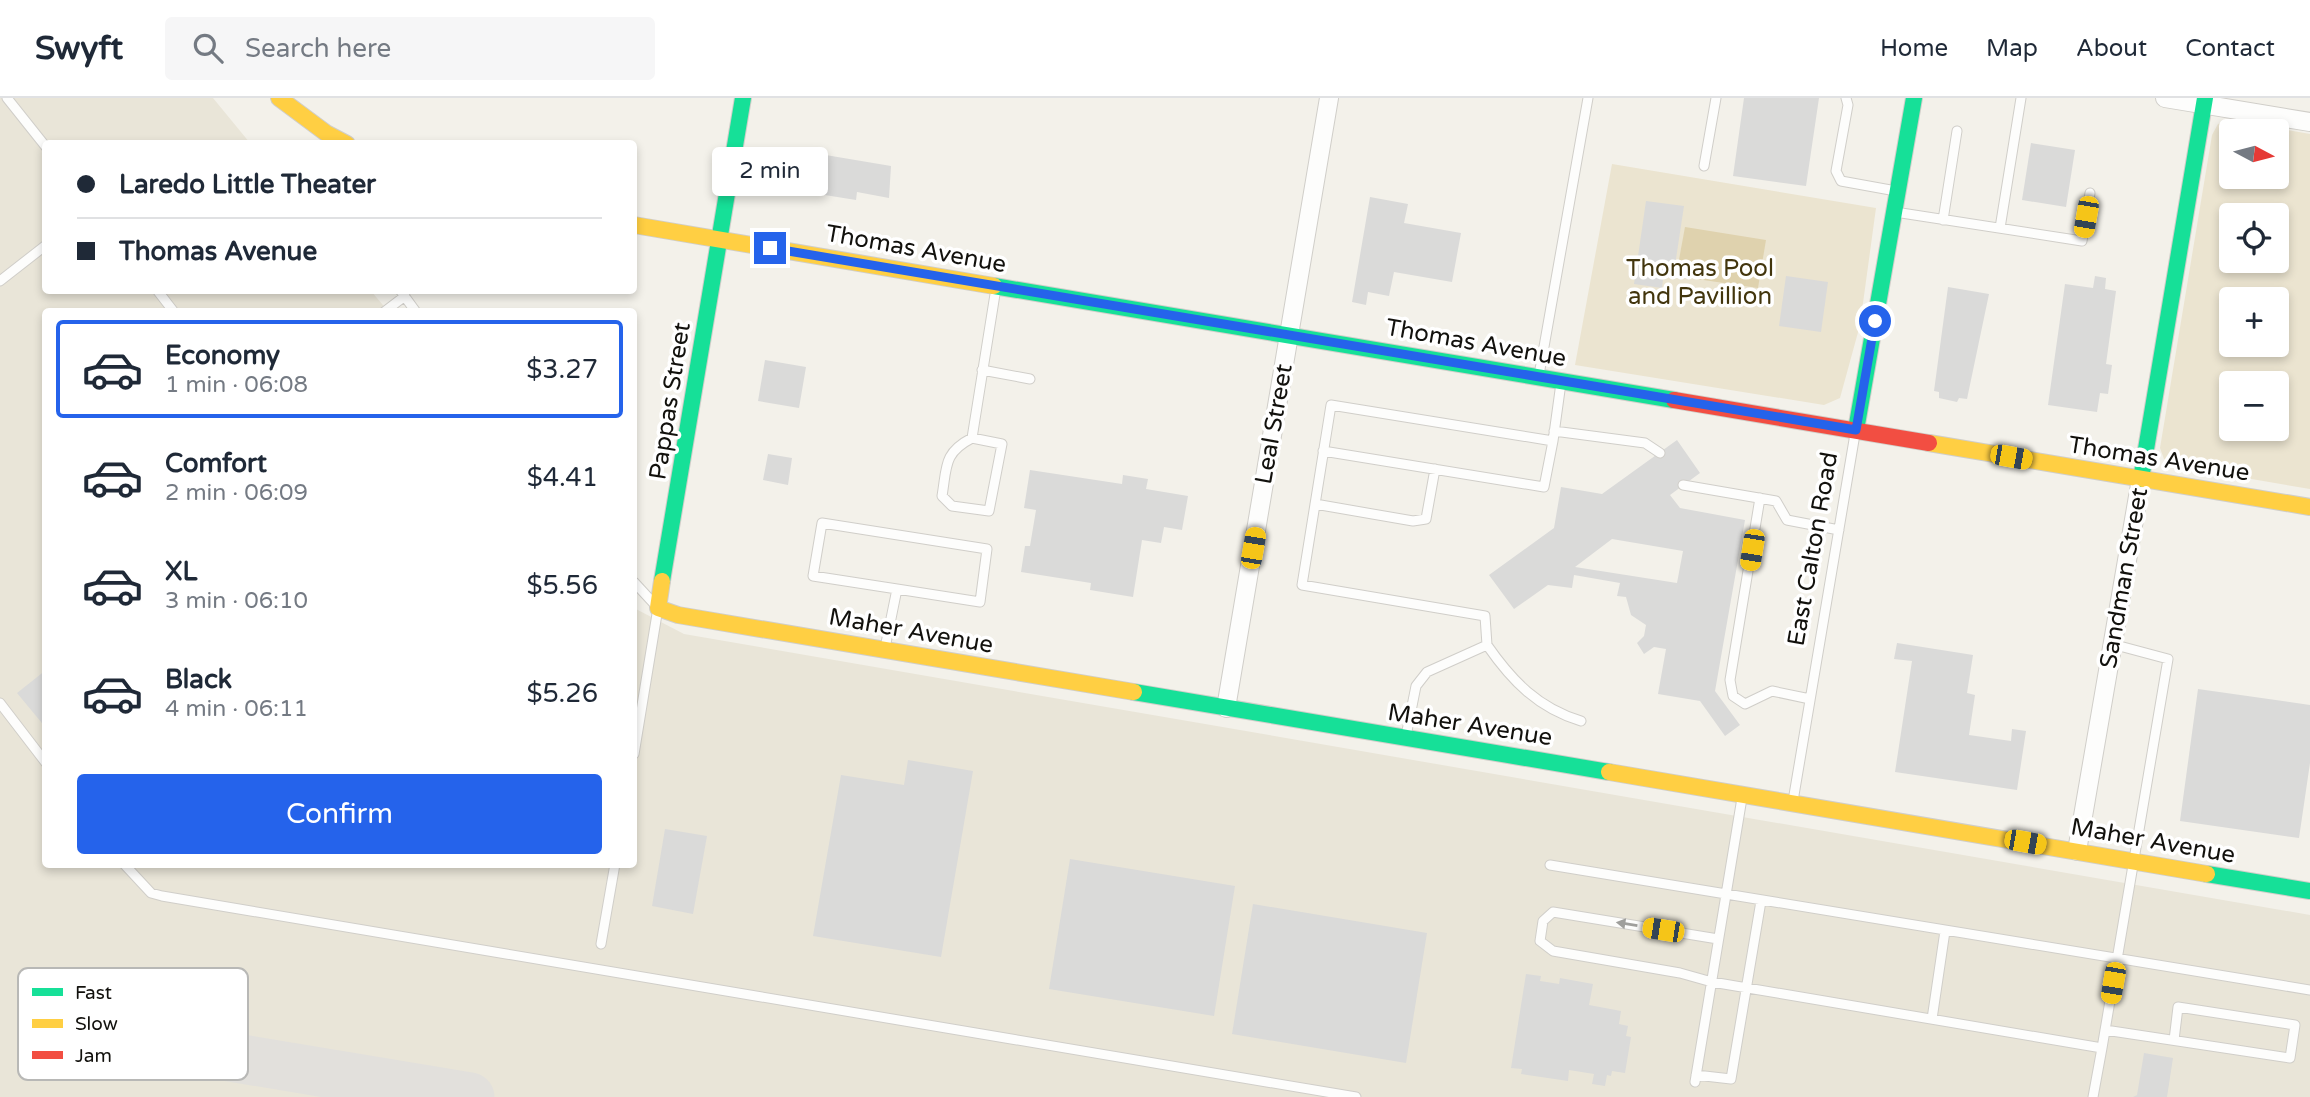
<!DOCTYPE html>
<html lang="en">
<head>
<meta charset="utf-8">
<style>
  :root { --surface:#fff; --page:#f6f6f7; --text:#1f2937; --muted:#747a83; --line:#e0e1e3; --accent:#2563eb }
  body { margin:0; font-family:"Varela Round",sans-serif; background:var(--page); color:var(--text); height:100vh; display:flex; flex-direction:column; font-size:26px; white-space:nowrap }
  * { box-sizing:border-box; margin:0 }
  p { font-size:23px; color:var(--muted) }
  .icon { flex:none; width:38px; height:38px; fill:none; stroke:currentColor; stroke-width:2; stroke-linecap:round; stroke-linejoin:round }
  .map { position:relative; flex:1; overflow:hidden }
  .sheet { position:absolute; left:42px; top:210px; width:595px; height:560px; display:flex; flex-direction:column; background:var(--surface); border-radius:7px; box-shadow:0 4px 10px #0003 }
  .sheet>* { flex:none }
  .guide { position:absolute; left:42px; top:42px; width:595px; height:154px; border-radius:7px; box-shadow:0 4px 10px #0003; display:grid; align-content:center; height:154px; padding:0 35px; background:var(--surface) }
  .needle { width:46px; rotate:97deg }
  .controls { position:absolute; left:2219px; top:21px; display:grid; gap:14px }
  .controls a { display:grid; place-items:center; width:70px; height:70px; border-radius:7px; background:var(--surface); box-shadow:0 4px 10px #0003; font-size:35px }
  .end { position:absolute; width:32px; height:32px; margin:-16px; border:9px solid #2563eb; background:#fff; box-shadow:0 0 0 4px #fff }
  .from { border-radius:50% }
  .bubble { position:absolute; height:49px; border-radius:7px; background:var(--surface); box-shadow:0 4px 10px #0003; font-size:23px; font-weight:600; line-height:49px; text-align:center }
  .car { position:absolute; width:21px; height:42px; margin:-21px -10px; border-radius:9px; box-shadow:0 0 5px 2px #0007; background:linear-gradient(#f5c518 24%,#345 0 40%,#f5c518 0 76%,#345 0 86%,#f5c518 0) }
  .guide b { display:flex; align-items:center; gap:24px; height:66px; font-size:26px }
  .guide b+b { border-top:2px solid var(--line) }
  .guide i { width:18px; height:18px; background:var(--text) }
  ul { padding:12px 0 0; list-style:none }
  li { display:flex; align-items:center; gap:21px; height:98px; margin:0 14px 10px; padding:0 21px; border:4px solid transparent; border-radius:7px }
  li div { flex:1 }
  li b { display:block; font-size:26px }
  li em { font-style:normal; font-weight:600 }
  li.current { border-color:var(--accent) }
  li>.icon { width:63px; height:63px; stroke-width:1.5 }
  .action { display:flex; gap:14px; margin-top:auto; padding:14px 35px }
  .action a { flex:1; height:80px; border-radius:7px; background:var(--accent); color:#fff; font-size:28px; font-weight:600; line-height:80px; text-align:center }
  header { display:flex; align-items:center; gap:42px; box-sizing:border-box; height:98px; padding:0 35px; background:var(--surface); border-bottom:2px solid var(--line) }
  header strong { font-size:33px }
  nav { display:flex; gap:38px; margin-inline-start:auto; font-size:24px }
  .search { width:490px; height:63px; background:var(--page); display:flex; align-items:center; gap:18px; box-sizing:border-box; padding:0 24px; border-radius:7px; color:var(--muted); font-size:26px }
  .map>svg:first-child { display:block }
  .built { fill:#e9e5d8 }
  .green { fill:#ebe4d0; fill-rule:evenodd }
  .water { fill:#dfd2ae }
  .lines { fill:none; stroke-linecap:round; stroke-linejoin:round }
  .taxiway { stroke:#e2e0dc; stroke-width:49 }
  .building { fill:#dadad9; fill-rule:evenodd }
  .lane-casing { stroke:#d0cec9; stroke-width:11 }
  .street-casing { stroke:#d0cec9; stroke-width:20 }
  .fast-casing { stroke:#d0cec9; stroke-width:18 }
  .slow-casing { stroke:#d0cec9; stroke-width:18 }
  .jam-casing { stroke:#d0cec9; stroke-width:18 }
  .lane { stroke:#fdfdfc; stroke-width:9 }
  .street { stroke:#fdfdfc; stroke-width:18 }
  .fast { stroke:#16e098; stroke-width:16 }
  .slow { stroke:#ffcf43; stroke-width:16 }
  .jam { stroke:#f24e42; stroke-width:16 }
  .oneway { fill:#9f9f9c }
  .route { stroke:#2563eb; stroke-width:9 }
  .labels { text-anchor:middle; dominant-baseline:central; stroke-width:7; stroke-linejoin:round; paint-order:stroke }
  .street-label { font-size:24px; fill:#12110d; stroke:#fff }
  .park-label { font-size:24px; fill:#42350d; stroke:#fff }
  .key { fill:#fff; stroke:#b8b8b6; stroke-width:2 }
  .key-label { font-size:19px; fill:#12110d }
</style>
</head>
<body>
<header>
<strong>Swyft</strong>
<div class="search"><svg class="icon" aria-label="search" viewBox="0 0 24 24"><circle cx="10" cy="10" r="6"/><path d="M15 15l6 6"/></svg>Search here</div>
<nav><a>Home</a><a>Map</a><a>About</a><a>Contact</a></nav>
</header>
<div class="map">
<svg width="2310" height="999" viewBox="0 0 2310 999">
  <rect width="100%" height="100%" fill="#f3f1ea"/>
  <path class="built" d="M0,0H213L250,45L46,46V192L371,193L388,213L46,214V766H634V510L684,536L2310,817V999H0Z"/>
  <path class="green" d="M2229,22L2310,36V391L2176,368L2164,361L2160,350L2212,37L2218,26ZM2277,33V79H2231V33ZM2231,117H2277V163H2231ZM2231,201H2277V247H2231ZM2231,285H2277V331H2231Z
    M1612,66L1876,110L1860,227L1840,300L1824,307L1575,267Z"/>
  <path class="water" d="M1685,129L1766,142L1758,190L1676,178Z"/>
  <g class="lines">
    <path class="taxiway" d="M152,899L182,939L212,956L470,999"/>
  </g>
  <path class="building" d="M1744,0H1819L1806,88L1733,78Z
    M2031,45L2075,52L2066,109L2022,102Z
    M784,50L891,68L889,100L857,94L856,102L806,94L808,86L779,81Z
    M1370,99L1408,106L1404,125L1461,135L1452,184L1394,174L1389,198L1368,194L1366,207L1352,204Z
    M1646,103L1684,108L1674,174L1664,173L1662,190L1634,186Z
    M1786,178L1828,184L1821,234L1779,228Z
    M2095,178L2106,180L2105,191L2116,193L2106,266L2112,267L2108,296L2100,295L2097,314L2048,307L2065,186L2093,190Z
    M1948,189L1989,196L1967,301L1959,300L1957,304L1939,300V294L1934,293Z
    M765,262L806,269L799,310L758,303Z
    M1677,342L1700,375L1670,397L1680,410L1745,422L1715,593L1740,627L1725,638L1700,603L1658,596L1666,551L1654,549L1644,556L1637,545L1644,538L1646,527L1631,517L1626,499L1617,498L1620,485L1574,477L1572,490L1548,487L1514,511L1489,477L1554,430L1561,389L1602,396ZM1612,441L1683,453L1677,485L1575,469Z
    M768,356L792,360L788,387L763,382Z
    M1030,372L1122,386L1123,377L1148,381L1146,391L1188,398L1182,432L1164,429L1161,445L1142,442L1133,499L1090,492L1091,485L1021,474L1025,448H1030L1036,412L1024,410Z
    M1897,545L1973,557L1967,595L1975,597L1969,637L2011,643L2012,631L2026,633L2017,692L1895,674L1912,563L1894,561Z
    M46,572V630L17,595Z
    M2198,591L2310,607V665L2299,740L2180,723Z
    M908,662L973,673L941,859L813,838L841,677L904,687Z
    M665,731L707,738L693,816L652,808Z
    M1070,761L1235,788L1214,918L1049,891Z
    M1253,806L1427,835L1406,965L1232,936Z
    M1526,876L1541,878L1540,883L1559,886L1560,880L1593,886L1589,907L1621,913L1619,926L1628,928L1626,938L1631,939L1625,975L1612,973L1611,978L1607,977L1605,988L1592,986L1594,976L1569,972L1568,983L1521,976L1522,971L1511,970Z
    M2144,955L2173,960L2167,999H2133L2137,997Z"/>
  <g class="lines">
    <g class="lane-casing">
      <path id="lane" d="M7,0L46,49
        M1846,0L1848,7L1836,73L1841,83L1896,93
        M1704,68L1716,0
        M1895,114L2082,143L2090,95
        M1943,122L1957,33
        M2000,130L2021,0
        M0,183L46,147
        M157,192L174,214
        M400,192L416,214
        M384,214L405,198
        M982,272L1030,281
        M1539,277L1588,0
        M1554,333L1645,345L1660,355
        M972,340L1002,346L989,413L952,408L942,398C947,369 943,355 972,340Z
        M972,340L996,190
        M1323,353L1544,389L1553,343
        M1683,387L1776,403L1787,422L1839,432
        M1760,400L1730,582L1733,598L1745,606L1772,593L1810,601
        M1315,406L1413,423L1426,421L1435,371
        M634,484L658,510L634,656
        M1487,547L1485,518L1302,487L1331,307L1553,343L1561,285
        M885,550L897,491L980,504L987,451L822,425L813,478L897,491
        M0,605L46,665
        M1406,638L1416,588L1427,574L1487,547C1512,583 1538,610 1581,623
        M1793,703L1855,336
        M124,766L151,795L162,798L1356,999
        M1550,767L2310,892
        M1718,841L1553,814L1543,823L1540,843L1553,853L1680,875L1712,884L2102,950L2168,561L2112,546
        M601,846L615,766
        M1932,921L1945,833
        M2105,932L2290,960L2295,927L2178,909L2174,942
        M1696,977L1731,981L1761,803
        M1695,984L1742,700
        M2093,999L2102,950"/>
    </g>
    <g class="street-casing">
      <path id="street" d="M2165,0L2310,24
        M1226,610L1329,0
        M2077,753L2141,381"/>
    </g>
    <g class="fast-casing">
      <path id="fast" d="M994,188L1674,302
        M1856,332L1914,0
        M2141,381L2205,0
        M662,483L743,0
        M1134,594L1609,674
        M2207,776L2310,793"/>
    </g>
    <g class="slow-casing">
      <path id="slow" d="M279,0L326,35L347,46
        M634,127L994,188
        M1929,345L2310,409
        M662,483L658,510L678,517L1134,594
        M1609,674L2207,776"/>
    </g>
    <g class="jam-casing">
      <path id="jam" d="M1674,302L1929,345"/>
    </g>
    <use href="#lane" class="lane"/>
    <use href="#street" class="street"/>
    <use href="#fast" class="fast"/>
    <use href="#slow" class="slow"/>
    <use href="#jam" class="jam"/>
  </g>
  <defs><path id="oneway-solid" d="M-6-.8H1V-3.2L6.5 0L1 3.2V.8H-6Z" transform="scale(1.75)"/></defs>
  <use class="oneway" href="#oneway-solid" transform="translate(1627 826) rotate(-171)"/>
  <g class="lines">
    <path class="route" d="M770,150L1856,332L1875,223"/>
  </g>
  <g class="labels">
    <g class="street-label">
      <text transform="translate(916 151) rotate(10)">Thomas Avenue</text>
      <text transform="translate(1476 245) rotate(10)">Thomas Avenue</text>
      <text transform="translate(670 303) rotate(-81)">Pappas Street</text>
      <text transform="translate(1274 326) rotate(-80)">Leal Street</text>
      <text transform="translate(2159 361) rotate(9)">Thomas Avenue</text>
      <text transform="translate(1813 451) rotate(-80)">East Calton Road</text>
      <text transform="translate(2124 480) rotate(-80)">Sandman Street</text>
      <text transform="translate(911 533) rotate(10)">Maher Avenue</text>
      <text transform="translate(1470 627) rotate(9)">Maher Avenue</text>
      <text transform="translate(2153 743) rotate(10)">Maher Avenue</text>
    </g>
    <g class="park-label">
      <text x="1700" y="170">Thomas Pool<tspan x="1700" dy="28">and Pavillion</tspan></text>
    </g>
  </g>
  <rect x="18" y="870" width="230" height="112" rx="10" class="key"/>
  <rect x="32" y="890" width="31" height="8" fill="#16e098"/>
  <rect x="32" y="921" width="31" height="9" fill="#ffcf43"/>
  <rect x="32" y="953" width="31" height="8" fill="#f24e42"/>
  <g class="key-label">
    <text x="75" y="901">Fast</text>
    <text x="75" y="932">Slow</text>
    <text x="75" y="964">Jam</text>
  </g>
</svg>
<div class="controls">
<a><svg class="needle" viewBox="-14 -14 28 28"><path d="M0-13l5 13h-10z" fill="#e53935"/><path d="M0 13l5-13h-10z" fill="#747a83"/></svg></a>
<a><svg class="icon" aria-label="locate" viewBox="0 0 24 24"><circle cx="12" cy="12" r="6"/><path d="M12 2v4M12 18v4M2 12h4M18 12h4"/></svg></a>
<a>+</a>
<a>−</a>
</div>
<i class="end from" style="left:1875px;top:223px"></i>
<i class="end" style="left:770px;top:150px"></i>
<div class="bubble" style="left:712px;top:49px;width:116px">2 min</div>
<i class="car" style="left:2086px;top:119px;rotate:190deg"></i>
<i class="car" style="left:2011px;top:359px;rotate:100deg"></i>
<i class="car" style="left:1253px;top:450px;rotate:10deg"></i>
<i class="car" style="left:1752px;top:452px;rotate:189deg"></i>
<i class="car" style="left:2025px;top:744px;rotate:100deg"></i>
<i class="car" style="left:1663px;top:832px;rotate:279deg"></i>
<i class="car" style="left:2113px;top:885px;rotate:190deg"></i>
<div class="guide">
<b><i class="from"></i>Laredo Little Theater</b>
<b><i></i>Thomas Avenue</b>
</div>
<section class="sheet">
<ul>
<li class="current"><svg class="icon" aria-label="car" viewBox="0 0 24 24"><path d="M5 17H2v-5l4-1 3-4h7l3 4 3 1v5h-3M9 17h6M6 11h13"/><circle cx="7" cy="17" r="2"/><circle cx="17" cy="17" r="2"/></svg><div><b>Economy</b><p>1 min · 06:08</p></div><em>$3.27</em></li>
<li><svg class="icon" aria-label="car" viewBox="0 0 24 24"><path d="M5 17H2v-5l4-1 3-4h7l3 4 3 1v5h-3M9 17h6M6 11h13"/><circle cx="7" cy="17" r="2"/><circle cx="17" cy="17" r="2"/></svg><div><b>Comfort</b><p>2 min · 06:09</p></div><em>$4.41</em></li>
<li><svg class="icon" aria-label="car" viewBox="0 0 24 24"><path d="M5 17H2v-5l4-1 3-4h7l3 4 3 1v5h-3M9 17h6M6 11h13"/><circle cx="7" cy="17" r="2"/><circle cx="17" cy="17" r="2"/></svg><div><b>XL</b><p>3 min · 06:10</p></div><em>$5.56</em></li>
<li><svg class="icon" aria-label="car" viewBox="0 0 24 24"><path d="M5 17H2v-5l4-1 3-4h7l3 4 3 1v5h-3M9 17h6M6 11h13"/><circle cx="7" cy="17" r="2"/><circle cx="17" cy="17" r="2"/></svg><div><b>Black</b><p>4 min · 06:11</p></div><em>$5.26</em></li>
</ul>
<div class="action"><a>Confirm</a></div>
</section>
</div>
</body>
</html>
